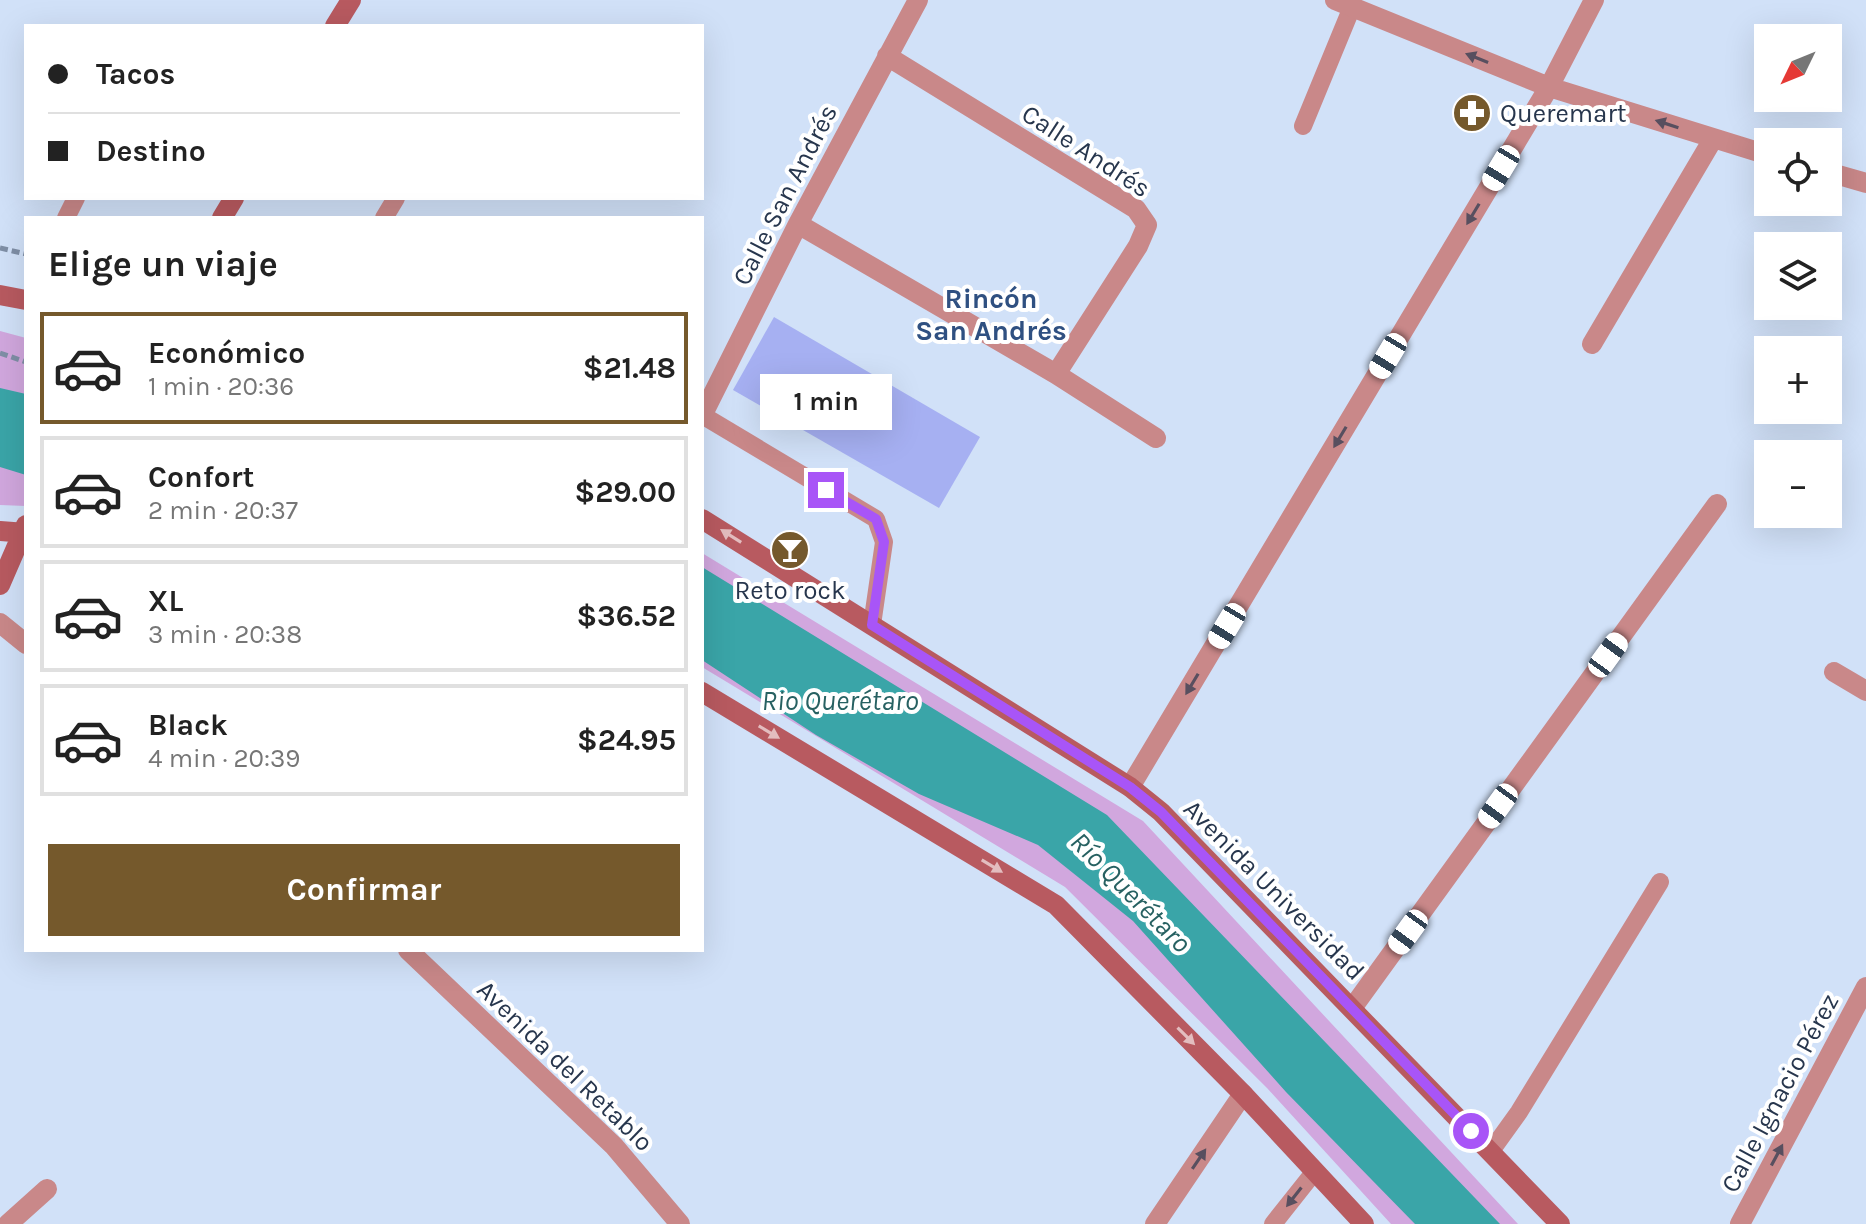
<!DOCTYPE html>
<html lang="es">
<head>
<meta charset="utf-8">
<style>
  :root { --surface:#fff; --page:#f6f6f6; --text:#222; --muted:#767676; --line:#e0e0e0; --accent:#75592c }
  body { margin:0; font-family:Karla,sans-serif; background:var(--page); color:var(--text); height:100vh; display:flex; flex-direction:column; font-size:30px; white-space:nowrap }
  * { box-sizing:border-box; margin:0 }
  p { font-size:26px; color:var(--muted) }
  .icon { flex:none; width:44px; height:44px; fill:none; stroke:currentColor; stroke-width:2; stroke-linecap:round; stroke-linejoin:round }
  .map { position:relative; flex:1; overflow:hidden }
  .drawer { position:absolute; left:24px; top:216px; width:680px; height:736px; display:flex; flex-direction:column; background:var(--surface); border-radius:0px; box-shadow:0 8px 32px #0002 }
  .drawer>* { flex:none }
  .guide { position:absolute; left:24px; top:24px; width:680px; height:176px; border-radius:0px; box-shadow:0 8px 32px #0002; display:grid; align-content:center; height:176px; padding:0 24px; background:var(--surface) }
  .needle { width:52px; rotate:227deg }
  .tools { position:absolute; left:1754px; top:24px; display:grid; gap:16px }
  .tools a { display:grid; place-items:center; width:88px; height:88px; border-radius:0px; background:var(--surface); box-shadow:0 8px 32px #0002; font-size:40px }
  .end { position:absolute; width:36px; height:36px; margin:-18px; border:10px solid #a855f7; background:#fff; box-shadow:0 0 0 4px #fff }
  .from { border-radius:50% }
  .bubble { position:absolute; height:56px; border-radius:0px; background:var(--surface); box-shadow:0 8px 32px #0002; font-size:26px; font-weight:700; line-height:56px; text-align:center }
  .car { position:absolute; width:24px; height:48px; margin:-24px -12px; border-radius:10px; box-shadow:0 0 6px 2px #0007; background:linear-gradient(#fff 24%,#345 0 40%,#fff 0 76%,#345 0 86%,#fff 0) }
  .guide b { display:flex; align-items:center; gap:28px; height:76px; font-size:30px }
  .guide b+b { border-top:2px solid var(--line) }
  .guide i { width:20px; height:20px; background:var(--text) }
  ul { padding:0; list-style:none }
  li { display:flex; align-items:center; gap:24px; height:112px; margin:0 16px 12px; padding:0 8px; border:4px solid var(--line); border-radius:0px }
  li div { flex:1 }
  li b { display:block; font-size:30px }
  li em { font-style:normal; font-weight:700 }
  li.selected { border-color:var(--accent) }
  li>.icon { width:72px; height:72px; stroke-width:1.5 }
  h2 { padding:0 24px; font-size:36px; line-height:96px }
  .action { display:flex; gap:16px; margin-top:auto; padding:16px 24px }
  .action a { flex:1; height:92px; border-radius:0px; background:var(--accent); color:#fff; font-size:32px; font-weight:700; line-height:92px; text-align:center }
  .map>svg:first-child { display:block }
  .green { fill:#d1a7de }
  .water { fill:#3aa5a8 }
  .building { fill:#a6b0f2 }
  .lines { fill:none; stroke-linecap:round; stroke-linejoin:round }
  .path { stroke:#7f8fa6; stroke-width:5; stroke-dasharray:8 4; stroke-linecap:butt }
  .service { stroke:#c98889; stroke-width:18 }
  .minor { stroke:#c98889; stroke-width:20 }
  .tertiary { stroke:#c98889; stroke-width:20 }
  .secondary { stroke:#b85a60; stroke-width:20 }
  .oneway { fill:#584f5f }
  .oneway2 { fill:#e3bdbf }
  .route { stroke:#a855f7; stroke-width:10 }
  .labels { text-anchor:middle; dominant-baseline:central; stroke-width:8; stroke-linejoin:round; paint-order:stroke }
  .poi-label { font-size:26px; fill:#27364d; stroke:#fff; text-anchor:start }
  .street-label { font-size:26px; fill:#27364d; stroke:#fff }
  .neighbourhood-label { font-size:28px; font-weight:bold; fill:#2f5081; stroke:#fff }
  .water-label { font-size:28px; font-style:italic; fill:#276162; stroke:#fff }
</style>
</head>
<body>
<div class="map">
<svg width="1866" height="1224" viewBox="0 0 1866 1224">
  <rect width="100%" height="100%" fill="#d1e1f8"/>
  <path class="green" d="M0,331L26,338V506L0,505Z
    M702,553L1143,821L1518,1224H1391L1267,1088L1065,887L702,667Z"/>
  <path class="water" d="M0,388L26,394V475L0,467Z
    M702,567L1107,815L1500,1224H1415L1286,1092L1133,921L1038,845L919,794L816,735L702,660Z"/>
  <path class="building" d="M774,317L980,437L939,508L733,390Z"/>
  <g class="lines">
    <path class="path" d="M0,248L26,254
      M0,353L26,362"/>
    <path class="service" d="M1303,126L1352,7
      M66,218L76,198
      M384,218L396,198
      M702,415L876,519L884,542L872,625
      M1491,1151L1519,1112L1660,882
      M1273,1224L1315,1171"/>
    <path class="minor" d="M1335,0L1549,87L1768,155
      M887,56L1136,209L1147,225L1138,246L1056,374
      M1828,172L1866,183
      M798,224L1056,374L1156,438
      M1592,344L1713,139
      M702,416L798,224L918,0
      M0,623L26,644
      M1834,672L1866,691
      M1130,787L1549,87L1594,0
      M408,950L614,1146L680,1224
      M1353,1007L1717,504
      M8,1224L47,1189
      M1155,1224L1243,1094"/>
    <path class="tertiary" d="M1740,1224L1866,987"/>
    <path class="secondary" d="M335,26L351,0
      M222,218L234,198
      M0,295L26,300
      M702,519L1130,787L1161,812L1560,1224
      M0,531L26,533
      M0,585L26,525
      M702,692L1056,905L1243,1094L1364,1224"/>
  </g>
  <defs><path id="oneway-solid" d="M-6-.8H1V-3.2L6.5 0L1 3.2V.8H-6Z" transform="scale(2)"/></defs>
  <g class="oneway">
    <use href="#oneway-solid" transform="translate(1477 58) rotate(-158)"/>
    <use href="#oneway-solid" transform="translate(1667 124) rotate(-162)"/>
    <use href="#oneway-solid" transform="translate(1473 214) rotate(121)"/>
    <use href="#oneway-solid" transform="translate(1340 437) rotate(121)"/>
    <use href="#oneway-solid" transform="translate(1192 684) rotate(121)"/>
    <use href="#oneway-solid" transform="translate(1777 1155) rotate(-62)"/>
    <use href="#oneway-solid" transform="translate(1199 1159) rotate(-56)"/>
    <use href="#oneway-solid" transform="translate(1294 1197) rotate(128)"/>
  </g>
  <g class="oneway2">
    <use href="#oneway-solid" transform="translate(731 536) rotate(-148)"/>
    <use href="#oneway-solid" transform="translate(769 732) rotate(31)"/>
    <use href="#oneway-solid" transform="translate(992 866) rotate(31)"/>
    <use href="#oneway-solid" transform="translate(1186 1036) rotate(45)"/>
  </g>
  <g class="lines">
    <path class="route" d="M826,490L876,519L884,542L872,625L1130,787L1161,812L1471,1131"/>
  </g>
  <defs>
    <g id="pharmacy-disc" transform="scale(2)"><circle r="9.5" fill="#75592c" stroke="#fff"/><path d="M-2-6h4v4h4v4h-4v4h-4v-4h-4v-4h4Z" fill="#fff"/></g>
    <g id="bar-disc" transform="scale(2)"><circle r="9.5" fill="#75592c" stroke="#fff"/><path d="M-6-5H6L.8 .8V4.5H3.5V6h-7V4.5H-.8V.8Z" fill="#fff"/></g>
  </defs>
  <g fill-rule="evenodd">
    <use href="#pharmacy-disc" x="1472" y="113"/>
    <use href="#bar-disc" x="790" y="550"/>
  </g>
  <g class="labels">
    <g class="poi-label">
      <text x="1500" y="113">Queremart</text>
      <text x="790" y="590" text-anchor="middle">Reto rock</text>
    </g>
    <g class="street-label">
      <text transform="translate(1086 151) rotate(33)">Calle Andrés</text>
      <text transform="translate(785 195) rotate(-63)">Calle San Andrés</text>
      <text transform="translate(1274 890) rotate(45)">Avenida Universidad</text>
      <text transform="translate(565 1066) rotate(44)">Avenida del Retablo</text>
      <text transform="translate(1780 1093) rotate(-62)">Calle Ignacio Pérez</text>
    </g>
    <g class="neighbourhood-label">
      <text x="991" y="298">Rincón<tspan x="991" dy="32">San Andrés</tspan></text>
    </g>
    <g class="water-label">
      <text x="840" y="700">Rio Querétaro</text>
      <text transform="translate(1131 892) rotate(45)">Río Querétaro</text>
    </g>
  </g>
</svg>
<div class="tools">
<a><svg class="needle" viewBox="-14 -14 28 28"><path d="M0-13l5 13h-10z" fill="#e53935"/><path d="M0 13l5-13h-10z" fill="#767676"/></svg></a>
<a><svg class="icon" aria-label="locate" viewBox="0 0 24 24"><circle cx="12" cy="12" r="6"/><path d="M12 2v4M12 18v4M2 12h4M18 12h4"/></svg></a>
<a><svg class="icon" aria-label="layers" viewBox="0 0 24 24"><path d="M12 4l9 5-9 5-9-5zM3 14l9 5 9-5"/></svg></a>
<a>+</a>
<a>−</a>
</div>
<i class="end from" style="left:1471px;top:1131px"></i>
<i class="end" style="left:826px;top:490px"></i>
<div class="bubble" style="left:760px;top:374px;width:132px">1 min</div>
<i class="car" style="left:1501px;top:168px;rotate:211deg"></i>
<i class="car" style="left:1388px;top:356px;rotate:211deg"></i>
<i class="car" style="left:1227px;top:626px;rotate:211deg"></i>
<i class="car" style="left:1608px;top:655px;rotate:36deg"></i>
<i class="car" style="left:1498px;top:806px;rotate:216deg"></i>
<i class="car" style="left:1408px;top:932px;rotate:216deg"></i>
<div class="guide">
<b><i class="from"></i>Tacos</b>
<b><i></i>Destino</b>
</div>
<section class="drawer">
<h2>Elige un viaje</h2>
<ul>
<li class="selected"><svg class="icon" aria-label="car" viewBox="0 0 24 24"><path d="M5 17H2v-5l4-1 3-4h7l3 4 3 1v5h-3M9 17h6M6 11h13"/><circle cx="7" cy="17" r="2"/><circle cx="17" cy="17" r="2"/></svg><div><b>Económico</b><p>1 min · 20:36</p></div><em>$21.48</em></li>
<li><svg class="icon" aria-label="car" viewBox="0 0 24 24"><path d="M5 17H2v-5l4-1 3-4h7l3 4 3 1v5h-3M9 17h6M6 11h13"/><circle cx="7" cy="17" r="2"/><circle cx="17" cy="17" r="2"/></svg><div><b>Confort</b><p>2 min · 20:37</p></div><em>$29.00</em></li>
<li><svg class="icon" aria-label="car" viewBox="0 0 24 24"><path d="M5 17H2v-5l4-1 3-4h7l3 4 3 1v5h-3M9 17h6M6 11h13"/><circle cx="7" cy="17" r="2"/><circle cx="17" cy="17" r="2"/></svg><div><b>XL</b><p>3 min · 20:38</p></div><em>$36.52</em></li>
<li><svg class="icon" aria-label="car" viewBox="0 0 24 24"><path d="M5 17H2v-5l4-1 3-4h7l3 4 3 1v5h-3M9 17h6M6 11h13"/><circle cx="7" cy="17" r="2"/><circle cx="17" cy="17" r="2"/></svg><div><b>Black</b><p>4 min · 20:39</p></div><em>$24.95</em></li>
</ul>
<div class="action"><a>Confirmar</a></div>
</section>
</div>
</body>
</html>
